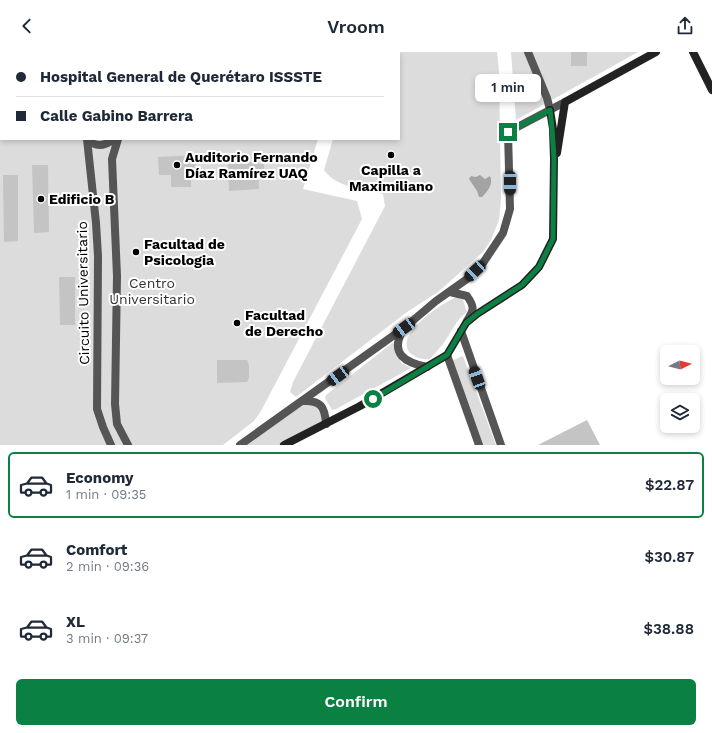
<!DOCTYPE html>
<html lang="en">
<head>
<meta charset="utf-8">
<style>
  :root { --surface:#fff; --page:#f2f2f3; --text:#1f2937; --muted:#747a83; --line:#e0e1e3; --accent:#0b8043 }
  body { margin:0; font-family:"Work Sans",sans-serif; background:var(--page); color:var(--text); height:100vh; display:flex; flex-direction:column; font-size:15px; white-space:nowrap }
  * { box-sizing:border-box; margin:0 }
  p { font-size:13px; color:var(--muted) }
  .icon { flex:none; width:22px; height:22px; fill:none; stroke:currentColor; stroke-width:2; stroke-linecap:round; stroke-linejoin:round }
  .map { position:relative; height:393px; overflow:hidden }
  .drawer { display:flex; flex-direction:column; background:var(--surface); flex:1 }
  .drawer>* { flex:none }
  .hud { position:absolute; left:0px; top:0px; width:400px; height:88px; box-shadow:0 2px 6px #0003; display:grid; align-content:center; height:88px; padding:0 16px; background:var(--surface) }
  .needle { width:26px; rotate:84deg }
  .buttons { position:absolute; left:660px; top:293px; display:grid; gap:8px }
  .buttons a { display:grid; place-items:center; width:40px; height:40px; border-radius:6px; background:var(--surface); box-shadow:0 2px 6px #0003; font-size:20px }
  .end { position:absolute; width:18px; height:18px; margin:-9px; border:5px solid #0b8043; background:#fff; box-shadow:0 0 0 2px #fff }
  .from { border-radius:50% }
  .bubble { position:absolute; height:28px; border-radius:6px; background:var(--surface); box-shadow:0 2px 6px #0003; font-size:13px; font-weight:600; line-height:28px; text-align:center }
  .car { position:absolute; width:12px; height:24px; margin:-12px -6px; border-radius:5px; box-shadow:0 0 3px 1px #0007; background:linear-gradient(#222 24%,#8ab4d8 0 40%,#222 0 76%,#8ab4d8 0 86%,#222 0) }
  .hud b { display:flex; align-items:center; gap:14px; height:38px; font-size:15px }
  .hud b+b { border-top:1px solid var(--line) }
  .hud i { width:10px; height:10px; background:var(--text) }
  ul { padding:7px 0 0; list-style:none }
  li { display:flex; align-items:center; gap:12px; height:66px; margin:0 8px 6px; padding:0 8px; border:2px solid transparent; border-radius:6px }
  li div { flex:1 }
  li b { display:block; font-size:15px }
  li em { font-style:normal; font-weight:600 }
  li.current { border-color:var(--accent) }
  li>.icon { width:36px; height:36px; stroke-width:1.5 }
  .primary-button { display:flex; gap:8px; margin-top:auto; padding:8px 16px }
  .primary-button a { flex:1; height:46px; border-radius:6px; background:var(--accent); color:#fff; font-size:16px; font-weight:600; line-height:46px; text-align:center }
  header { display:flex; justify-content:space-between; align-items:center; height:52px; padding:0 16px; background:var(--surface); font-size:18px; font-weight:600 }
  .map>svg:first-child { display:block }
  .green { fill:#dcdcdc }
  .water { fill:#a3a3a3 }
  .building { fill:#c4c4c4 }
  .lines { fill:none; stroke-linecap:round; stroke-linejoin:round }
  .street { stroke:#555; stroke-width:8 }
  .secondary { stroke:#222; stroke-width:8 }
  .route { stroke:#0b8043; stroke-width:5 }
  .poi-dot { fill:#000; stroke:#fff; stroke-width:1.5 }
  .labels { text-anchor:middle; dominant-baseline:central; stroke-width:4; stroke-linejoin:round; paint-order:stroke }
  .poi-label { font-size:14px; font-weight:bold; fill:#000; stroke:#fff; text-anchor:start }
  .park-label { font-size:14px; fill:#333; stroke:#fff }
  .street-label { font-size:14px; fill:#000; stroke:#fff }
</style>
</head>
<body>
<header><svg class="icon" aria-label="back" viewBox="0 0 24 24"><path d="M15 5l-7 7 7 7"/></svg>Vroom<svg class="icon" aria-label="share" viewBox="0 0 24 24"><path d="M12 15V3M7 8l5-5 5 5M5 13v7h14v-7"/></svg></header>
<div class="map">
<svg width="712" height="393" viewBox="0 0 712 393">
  <rect width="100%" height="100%" fill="#fff"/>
  <path class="green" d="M0,0H286L1,1V87H318L303,137L357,149L362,167L261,359L254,369L223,393H0Z
    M327,0H497L499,19L501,147L499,168L491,188L483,200L438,240L407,260L296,345L290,340L293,330L385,154L383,142C363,137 337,136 324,118L333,87H399V1Z
    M511,0H638L516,68Z
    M457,245L463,248L467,260L459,267L443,292L430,307C422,308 416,306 410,301C393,283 443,250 457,245Z
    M395,289L401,311L411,316L336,357L332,358L325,346L326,343Z
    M463,304L496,393H482L451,309Z
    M303,349L320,352L326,372L284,393H240Z"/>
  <path class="water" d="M480,123L485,127L490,124C494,132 487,140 482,145H479L477,139L469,127L471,124L476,125Z"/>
  <path class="building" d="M571,0H587V14H571Z
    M195,103L196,121H191V135H171V123H159L158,105Z
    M258,110L259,112H264V120L258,121L259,137L229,139L228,111Z
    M32,113H48L49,180L34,181Z
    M3,123H18V189L4,190Z
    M59,225H75V273H60Z
    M217,308H247L249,313V326L247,330L217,331Z
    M587,368L600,393H538Z"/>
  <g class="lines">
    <path class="street" d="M291,0V1
      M528,0L547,46L550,58
      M106,1V0
      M122,1V0
      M0,54H1
      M0,71H1
      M87,87L96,171L98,204L97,357L103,375L111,393
      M87,87C96,96 105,94 114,87
      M118,87L112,107L117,224L115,352L117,372L128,393
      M450,240L467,244C475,255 474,258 467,269
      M403,278C389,302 406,311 427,315
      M461,279L501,393
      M447,303L479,393
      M303,349C321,348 325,355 326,372
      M240,393L404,276L436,249L467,227L483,211L503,181L510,157L508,80L565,50"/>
    <path class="secondary" d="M693,0L712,38
      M557,101L565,50L656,0
      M284,393L360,354L447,303L466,271L477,262L522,233L539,215L553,187L554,107L553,77L550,58"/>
  </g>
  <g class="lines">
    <path class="route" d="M373,347L447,303L466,271L477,262L522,233L539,215L553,187L554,106L552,77L550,58L508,80"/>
  </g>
  <g class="poi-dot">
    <circle cx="391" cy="103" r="4"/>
    <circle cx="177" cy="113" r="4"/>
    <circle cx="41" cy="147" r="4"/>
    <circle cx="136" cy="200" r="4"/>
    <circle cx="237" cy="271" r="4"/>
  </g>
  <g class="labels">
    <g class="poi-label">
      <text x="185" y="105">Auditorio Fernando<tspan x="185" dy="16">Díaz Ramírez UAQ</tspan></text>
      <text x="391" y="118" text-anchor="middle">Capilla a<tspan x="391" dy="16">Maximiliano</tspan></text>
      <text x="49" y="147">Edificio B</text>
      <text x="144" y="192">Facultad de<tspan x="144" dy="16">Psicologia</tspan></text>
      <text x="245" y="263">Facultad<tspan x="245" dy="16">de Derecho</tspan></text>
    </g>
    <g class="park-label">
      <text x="152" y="231">Centro<tspan x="152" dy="16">Universitario</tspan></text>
    </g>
    <g class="street-label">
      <text transform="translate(83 241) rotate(-91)">Circuito Universitario</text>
    </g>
  </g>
</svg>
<div class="buttons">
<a><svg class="needle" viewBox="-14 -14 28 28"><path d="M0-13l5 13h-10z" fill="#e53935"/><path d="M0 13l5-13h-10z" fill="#747a83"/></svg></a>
<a><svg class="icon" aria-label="layers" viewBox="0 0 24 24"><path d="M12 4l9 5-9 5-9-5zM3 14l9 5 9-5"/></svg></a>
</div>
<i class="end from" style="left:373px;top:347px"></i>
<i class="end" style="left:508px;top:80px"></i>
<div class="bubble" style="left:475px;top:22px;width:66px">1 min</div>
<i class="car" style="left:510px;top:131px;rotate:180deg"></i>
<i class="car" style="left:475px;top:219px;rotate:227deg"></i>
<i class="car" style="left:404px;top:276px;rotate:234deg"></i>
<i class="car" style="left:338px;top:324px;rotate:234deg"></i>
<i class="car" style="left:477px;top:326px;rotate:340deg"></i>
<div class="hud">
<b><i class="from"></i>Hospital General de Querétaro ISSSTE</b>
<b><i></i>Calle Gabino Barrera</b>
</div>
</div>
<section class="drawer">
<ul>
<li class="current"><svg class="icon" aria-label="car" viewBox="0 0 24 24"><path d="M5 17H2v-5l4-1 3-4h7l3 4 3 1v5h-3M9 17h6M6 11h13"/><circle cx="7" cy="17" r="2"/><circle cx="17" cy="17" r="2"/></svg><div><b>Economy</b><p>1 min · 09:35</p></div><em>$22.87</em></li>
<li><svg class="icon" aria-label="car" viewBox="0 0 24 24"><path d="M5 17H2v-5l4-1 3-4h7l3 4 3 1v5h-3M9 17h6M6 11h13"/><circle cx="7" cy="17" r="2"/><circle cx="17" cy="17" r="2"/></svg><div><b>Comfort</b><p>2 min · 09:36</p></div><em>$30.87</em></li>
<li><svg class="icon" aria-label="car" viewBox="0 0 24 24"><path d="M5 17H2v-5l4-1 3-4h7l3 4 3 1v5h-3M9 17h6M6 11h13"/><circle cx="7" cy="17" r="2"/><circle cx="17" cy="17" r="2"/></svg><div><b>XL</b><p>3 min · 09:37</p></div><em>$38.88</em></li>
</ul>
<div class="primary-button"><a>Confirm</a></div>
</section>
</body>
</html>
